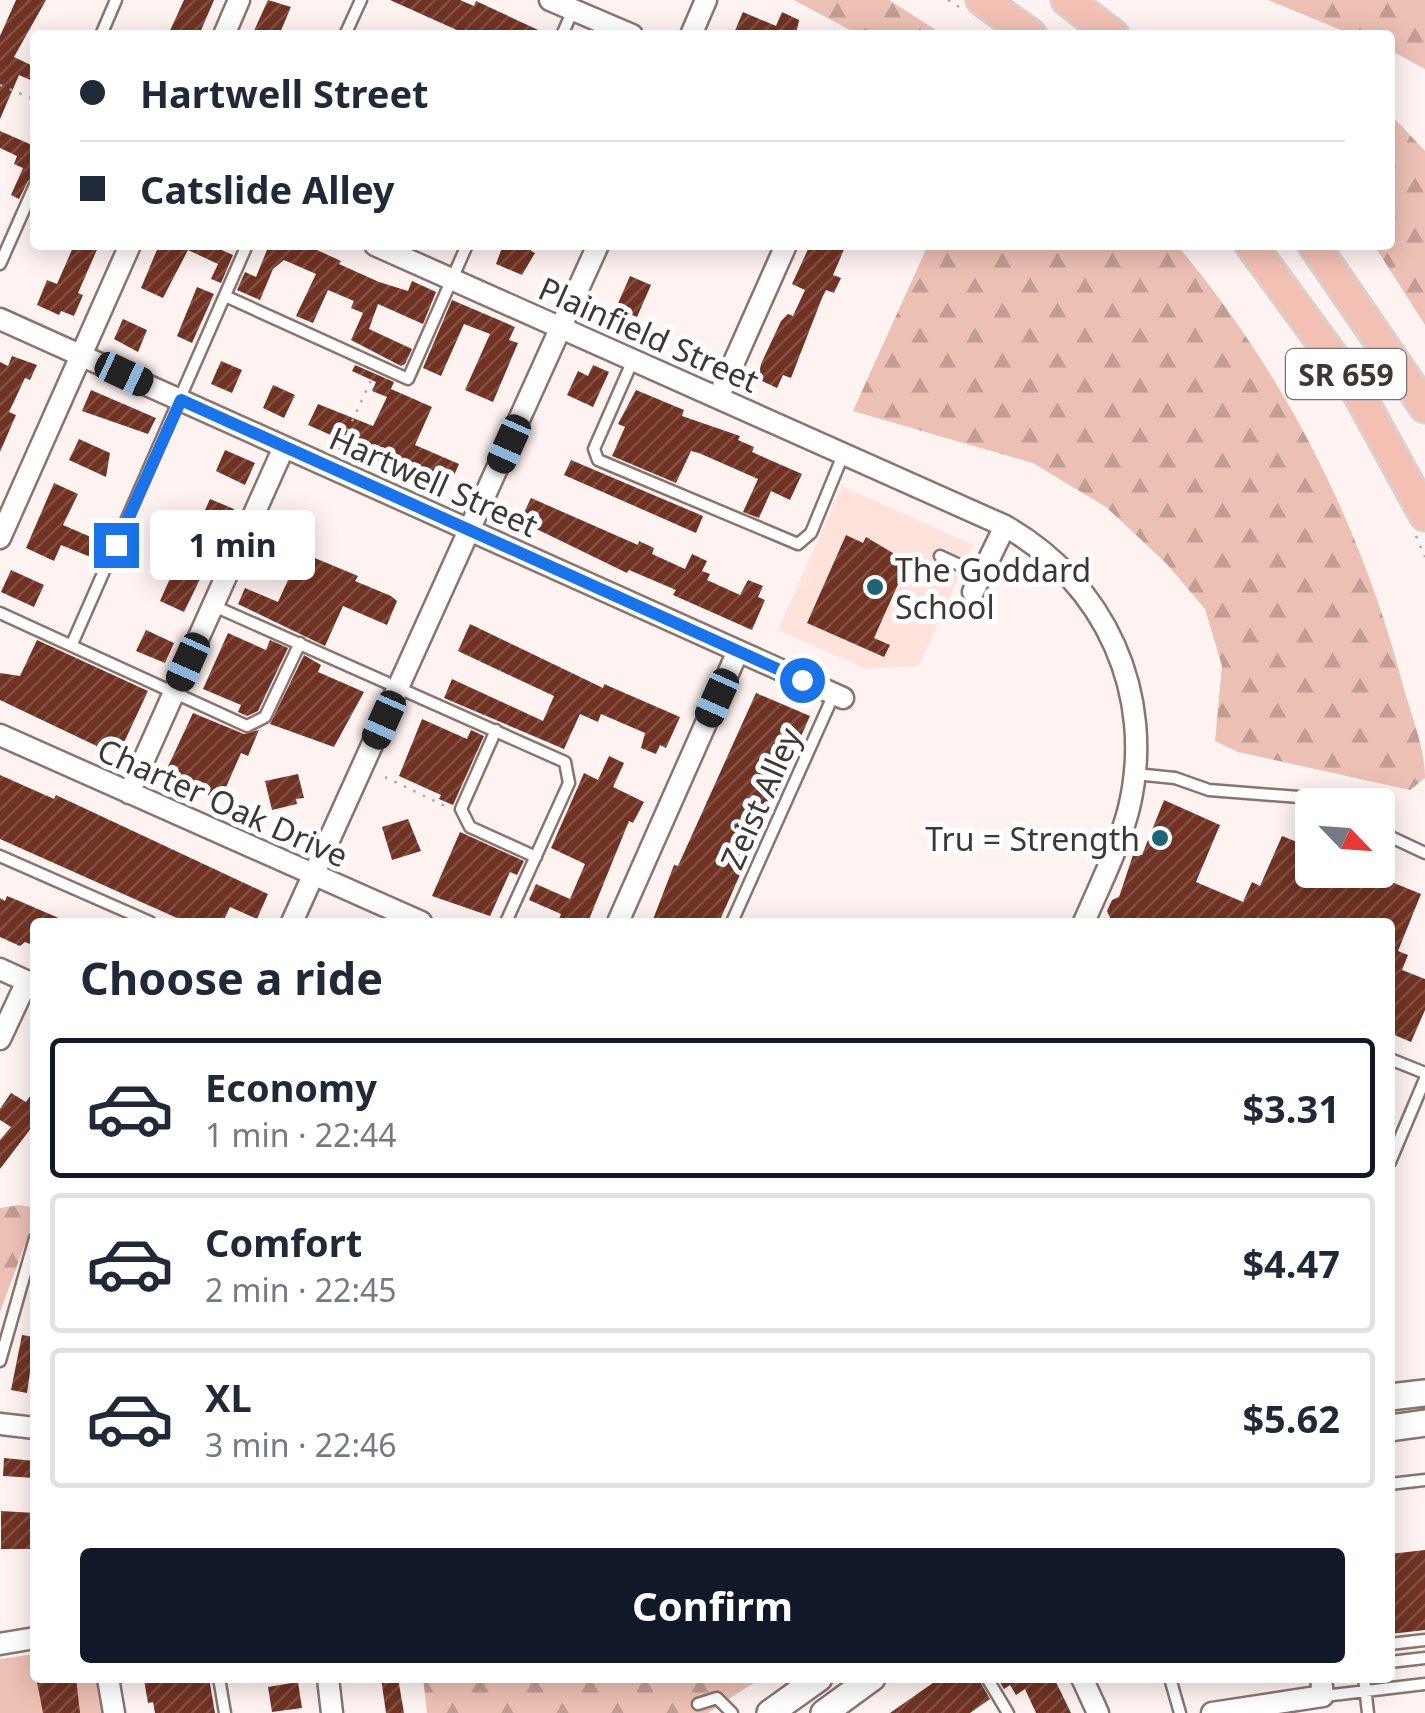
<!DOCTYPE html>
<html lang="en">
<head>
<meta charset="utf-8">
<style>
  :root { --surface:#fff; --page:#f2f2f3; --text:#1f2937; --muted:#747a83; --line:#e0e1e3; --accent:#111827 }
  body { margin:0; font-family:"Noto Sans",sans-serif; background:var(--page); color:var(--text); height:100vh; display:flex; flex-direction:column; font-size:38px; white-space:nowrap }
  * { box-sizing:border-box; margin:0 }
  p { font-size:32px; color:var(--muted) }
  .icon { flex:none; width:55px; height:55px; fill:none; stroke:currentColor; stroke-width:2; stroke-linecap:round; stroke-linejoin:round }
  .map { position:relative; flex:1; overflow:hidden }
  .sheet { position:absolute; left:30px; top:918px; width:1365px; height:765px; display:flex; flex-direction:column; background:var(--surface); border-radius:10px; box-shadow:0 5px 25px #0003 }
  .sheet>* { flex:none }
  .top-card { position:absolute; left:30px; top:30px; width:1365px; height:220px; border-radius:10px; box-shadow:0 5px 25px #0003; display:grid; align-content:center; height:220px; padding:0 50px; background:var(--surface) }
  .needle { width:65px; rotate:115deg }
  .buttons { position:absolute; left:1295px; top:788px; display:grid; gap:20px }
  .buttons a { display:grid; place-items:center; width:100px; height:100px; border-radius:10px; background:var(--surface); box-shadow:0 5px 25px #0003; font-size:50px }
  .end { position:absolute; width:45px; height:45px; margin:-22px; border:12px solid #1a73e8; background:#fff; box-shadow:0 0 0 5px #fff }
  .from { border-radius:50% }
  .bubble { position:absolute; height:70px; border-radius:10px; background:var(--surface); box-shadow:0 5px 25px #0003; font-size:32px; font-weight:700; line-height:70px; text-align:center }
  .car { position:absolute; width:30px; height:60px; margin:-30px -15px; border-radius:12px; box-shadow:0 0 8px 2px #0007; background:linear-gradient(#222 24%,#8ab4d8 0 40%,#222 0 76%,#8ab4d8 0 86%,#222 0) }
  .top-card b { display:flex; align-items:center; gap:35px; height:95px; font-size:38px }
  .top-card b+b { border-top:2px solid var(--line) }
  .top-card i { width:25px; height:25px; background:var(--text) }
  ul { padding:0; list-style:none }
  li { display:flex; align-items:center; gap:30px; height:140px; margin:0 20px 15px; padding:0 30px; border:5px solid var(--line); border-radius:10px }
  li div { flex:1 }
  li b { display:block; font-size:38px }
  li em { font-style:normal; font-weight:700 }
  li.current { border-color:var(--accent) }
  li>.icon { width:90px; height:90px; stroke-width:1.5 }
  h2 { padding:0 50px; font-size:45px; line-height:120px }
  .primary-button { display:flex; gap:20px; margin-top:auto; padding:20px 50px }
  .primary-button a { flex:1; height:115px; border-radius:10px; background:var(--accent); color:#fff; font-size:40px; font-weight:700; line-height:115px; text-align:center }
  .map>svg:first-child { display:block }
  .built { fill:#fee2db }
  .forest { fill:url(#forest-firs) }
  .green { fill:#edc0b4 }
  .building { fill:url(#building-hatch) }
  .lines { fill:none; stroke-linecap:round; stroke-linejoin:round }
  .service-casing { stroke:#8b746e; stroke-width:15 }
  .minor-casing { stroke:#8b746e; stroke-width:25 }
  .tertiary-casing { stroke:#8b746e; stroke-width:30 }
  .primary-casing { stroke:#d5d3d2; stroke-width:35 }
  .path { stroke:#b1a7a4; stroke-width:2.5; stroke-dasharray:2.5 8; stroke-linecap:butt }
  .service { stroke:#fff; stroke-width:10 }
  .minor { stroke:#fff; stroke-width:20 }
  .tertiary { stroke:#fff; stroke-width:25 }
  .primary { stroke:#f2c1b4; stroke-width:30 }
  .route { stroke:#1a73e8; stroke-width:12 }
  .poi-dot { fill:#1f6575; stroke:#fff; stroke-width:4 }
  .labels { text-anchor:middle; dominant-baseline:central; stroke-width:10; stroke-linejoin:round; paint-order:stroke }
  .shield { fill:#fff; stroke:#797270; stroke-width:2.5 }
  .shield-label { font-size:30px; font-weight:bold; fill:#403633 }
  .street-label { font-size:32px; fill:#403633; stroke:#fff }
  .poi-label { font-size:32px; fill:#403633; stroke:#fff; text-anchor:start }
</style>
</head>
<body>
<div class="map">
<svg width="1425" height="1713" viewBox="0 0 1425 1713">
  <defs>
    <pattern id="forest-firs" width="22" height="20" patternUnits="userSpaceOnUse" patternTransform="scale(2.5)"><rect width="22" height="20" fill="#edc0b4"/><path d="M5 1l3.5 6h-7zM16 11l3.5 6h-7z" fill="#c19d93"/></pattern>
    <pattern id="building-hatch" width="6" height="6" patternUnits="userSpaceOnUse" patternTransform="scale(2.5)"><rect width="6" height="6" fill="#703323"/><path d="M-1 1l2-2M0 6l6-6M5 7l2-2" fill="none" stroke="#815043"/></pattern>
  </defs>
  <rect width="100%" height="100%" fill="#fef3f0"/>
  <path class="built" d="M842,486L973,545L919,666L866,669L778,630Z"/>
  <path class="forest" d="M794,0H889L944,35H859Z
    M1268,0H1425V69L1390,50V35H1353Z
    M1390,114L1425,151V325L1374,245H1390Z
    M928,245H1177C1285,374 1362,526 1404,689C1412,717 1425,749 1425,778L1410,790L1238,752L1215,741L1222,666L1205,609L1166,563L1106,507L1033,463L853,411Z
    M20,1205L35,1208V1217L0,1312V1208Z
    M423,1678H761L708,1713H427Z"/>
  <path class="green" d="M35,1654V1678H96L103,1713H0V1659Z"/>
  <path class="building" d="M16,0H46L14,57L35,67V82L19,75L0,119V36Z
    M184,0H214L199,35H168Z
    M268,0L291,7L279,35H252Z
    M390,0H460L474,6L476,1L549,35H468Z
    M743,12L776,26L782,12L799,20L796,35H733Z
    M0,131L32,145L35,139V176L28,181L19,199L11,195L23,168L14,164L17,156L0,148Z
    M74,245H99L78,293L83,295L74,316L61,311L59,315L37,305L47,280L57,284Z
    M159,245H210L233,255L221,283L211,279L218,264L188,250L163,298L141,288Z
    M269,245H319L317,250L341,261L339,264L379,282L408,291L412,281L436,292L423,324L378,304L369,329L412,349L405,364L401,366L351,340L363,313L351,308L354,301L328,290L313,323L296,316L316,274L284,260L273,269L260,300L237,290L245,272L256,277Z
    M503,245H533L531,251L535,253L522,275L496,264Z
    M810,245H846L833,275L841,278L834,293L826,290L822,298L791,378L783,375L777,388L758,379L761,364L781,321L788,314L793,316L805,290L792,284Z
    M630,276L651,285L637,317L616,308Z
    M197,287L214,294L192,343L177,336Z
    M452,300L515,327L509,340L518,343L493,402L465,390L490,334L464,324L441,376L423,368Z
    M123,319L147,330L138,352L114,339Z
    M12,356L37,365L30,380L25,378L9,412L16,415L0,452V362L8,366Z
    M221,361L242,370L232,393L211,384Z
    M355,365L394,382L391,389L432,407L415,445L459,464L448,489L347,448L349,443L308,425L318,404L373,426L387,397L372,391L376,382L352,371Z
    M593,365L609,372L593,407L567,395L578,371L588,376Z
    M273,385L295,395L284,418L263,408Z
    M91,390L156,418L148,434L82,411Z
    M636,390L684,410L682,416L740,436L738,440L754,447L752,452L802,474L790,500L771,491L759,518L743,512L758,479L699,453L691,451L676,483L612,456L625,427L618,424Z
    M79,439L110,453L106,477L69,460Z
    M225,450L255,463L245,485L216,471Z
    M571,460L703,516L696,533L564,475Z
    M54,483L78,494L63,525L100,541L93,558L61,545L54,561L26,548Z
    M531,498L638,545L639,541L654,548L652,554L685,569L692,554L707,561L702,571L710,574L707,580L740,595L748,580L763,586L758,597L765,600L752,630L673,595L676,590L629,570L627,573L520,521Z
    M210,499L234,509L184,612L160,601L179,558L173,556L183,535L192,539Z
    M846,535L863,543L866,537L908,562L874,638L890,645L884,657L807,623Z
    M269,539L358,576L355,581L391,596L397,601L387,625L343,606L325,646L238,604L245,588L278,602L288,580L257,565Z
    M11,570L44,585L34,607L1,592Z
    M470,624L603,688L604,684L680,717L666,748L660,745L656,754L641,748L645,733L601,714L598,722L580,714L564,749L444,698L452,679L543,721L554,696L458,651Z
    M146,630L174,643L165,663L136,651Z
    M228,633L266,650L270,640L288,648L258,711L247,716L238,712L241,705L203,689Z
    M37,640L148,691L120,751L107,745L105,750L0,700V673L20,676Z
    M304,655L321,665L318,672L364,692L334,747L270,724Z
    M756,693L810,716L724,911L719,922H652L674,865L678,866Z
    M193,713L244,734L259,730L248,756L241,753L220,801L165,773Z
    M422,719L467,739L471,730L484,736L453,805L439,799L441,795L399,776Z
    M609,756L624,763L613,787L644,802L633,823L629,821L588,922H558L561,914L529,900L536,884L570,899L585,864L551,848L584,773L598,780Z
    M298,774L304,798L296,799L297,804L272,810L265,781Z
    M0,775L54,799L56,795L268,894L257,919L230,907L223,922H186L0,839Z
    M1164,800L1220,825L1196,882L1243,902L1252,882L1260,886L1282,836L1312,848V870H1373L1372,874L1421,894L1398,951L1408,955L1402,970L1425,979V1010L1411,1042L1390,1033V922H1112L1107,911L1112,900L1119,897L1134,852L1142,855Z
    M408,819L421,851L392,860L382,827Z
    M460,832L524,861L517,875L510,872L490,916L432,896Z
    M7,896L17,900L68,922H35V946L25,942L20,946L0,937V898L5,901Z
    M35,1089V1123L0,1169V1140L11,1127L0,1120V1109L11,1093L26,1102Z
    M22,1335L35,1337L27,1393L11,1390Z
    M4,1458L35,1461V1478L3,1476Z
    M1,1511L35,1513V1549H1Z
    M1425,1550V1630L1390,1634V1554Z
    M76,1678L80,1713H43L37,1682Z
    M162,1678H209L215,1713H155L153,1702L148,1703L144,1680Z
    M381,1678H398L404,1713H386Z
    M940,1678H978L990,1699L970,1713H890Z
    M997,1678H1054L1071,1713H1036L1025,1689L1016,1695L1010,1685L1004,1689Z
    M298,1682L302,1708L272,1712L268,1687Z"/>
  <g class="lines">
    <g class="service-casing">
      <path id="service" d="M101,35L116,0
        M345,35L361,0
        M562,35L573,10
        M0,264L35,185
        M225,296L408,379L467,245
        M633,360L594,449L598,460L798,544L811,533L843,455
        M940,556L981,575
        M214,606L565,762L569,783L506,922
        M0,613L247,726L265,717L300,643
        M72,644L247,245
        M496,730L461,809L470,827L536,857
        M1135,774L1175,778L1209,790L1299,797L1318,805
        M1378,831L1425,853
        M0,856L150,922
        M732,922L834,694
        M1390,1059L1425,1073
        M1390,1162L1425,1079
        M0,1361L35,1238
        M1390,1484L1425,1480
        M1390,1644L1425,1640
        M1390,1662L1425,1658
        M219,1678L225,1713
        M987,1678L1008,1713
        M1170,1678L1180,1713
        M1364,1678L1368,1713
        M1324,1696L1425,1684
        M698,1704L717,1698L732,1713"/>
    </g>
    <g class="minor-casing">
      <path id="minor" d="M550,0L632,35
        M224,35L239,0
        M691,35L706,0
        M375,245L1005,526C1105,583 1156,694 1129,808C1119,847 1100,885 1084,922
        M0,319L843,698
        M718,398L786,245
        M0,538L130,245
        M973,592L1005,526
        M0,735L421,922
        M129,793L284,447
        M292,922L598,245
        M618,922L738,651
        M0,969L35,985
        M0,1039L27,981
        M0,1424L35,1428
        M0,1644L35,1638
        M108,1678L114,1713
        M328,1678L332,1713
        M1082,1678L1098,1713
        M1212,1713L1323,1696L1321,1678"/>
    </g>
    <g class="tertiary-casing">
      <path id="tertiary" d="M1390,1397L1425,1393
        M1390,1428L1425,1423
        M770,1713L819,1678
        M824,1713L872,1678"/>
    </g>
    <g class="primary-casing">
      <path id="primary" d="M982,0L1031,35
        M1067,0L1113,35
        M1251,245L1355,387L1425,515
        M1314,245L1425,407"/>
    </g>
    <path class="path" d="M948,0L961,8
      M0,85L35,100
      M339,450L371,380
      M1416,536L1425,557
      M385,777L447,807"/>
    <use href="#service" class="service"/>
    <use href="#minor" class="minor"/>
    <use href="#tertiary" class="tertiary"/>
    <use href="#primary" class="primary"/>
  </g>
  <g class="lines">
    <path class="route" d="M116,545L181,400L802,680"/>
  </g>
  <g class="poi-dot">
    <circle cx="875" cy="587" r="10"/>
    <circle cx="1160" cy="838" r="10"/>
  </g>
  <g class="labels">
    <rect class="shield" x="1286" y="349" width="120" height="50" rx="8"/>
    <g class="shield-label">
      <text x="1346" y="374">SR 659</text>
    </g>
    <g class="street-label">
      <text transform="translate(649 334) rotate(24)">Plainfield Street</text>
      <text transform="translate(434 481) rotate(24)">Hartwell Street</text>
      <text transform="translate(760 798) rotate(-66)">Zeist Alley</text>
      <text transform="translate(223 802) rotate(24)">Charter Oak Drive</text>
    </g>
    <g class="poi-label">
      <text x="895" y="569">The Goddard<tspan x="895" dy="37">School</tspan></text>
      <text x="1140" y="838" text-anchor="end">Tru = Strength</text>
    </g>
  </g>
</svg>
<div class="buttons">
<a><svg class="needle" viewBox="-14 -14 28 28"><path d="M0-13l5 13h-10z" fill="#e53935"/><path d="M0 13l5-13h-10z" fill="#747a83"/></svg></a>
</div>
<i class="end from" style="left:802px;top:680px"></i>
<i class="end" style="left:116px;top:545px"></i>
<div class="bubble" style="left:150px;top:510px;width:165px">1 min</div>
<i class="car" style="left:124px;top:374px;rotate:115deg"></i>
<i class="car" style="left:509px;top:444px;rotate:204deg"></i>
<i class="car" style="left:188px;top:662px;rotate:204deg"></i>
<i class="car" style="left:717px;top:698px;rotate:204deg"></i>
<i class="car" style="left:384px;top:720px;rotate:204deg"></i>
<div class="top-card">
<b><i class="from"></i>Hartwell Street</b>
<b><i></i>Catslide Alley</b>
</div>
<section class="sheet">
<h2>Choose a ride</h2>
<ul>
<li class="current"><svg class="icon" aria-label="car" viewBox="0 0 24 24"><path d="M5 17H2v-5l4-1 3-4h7l3 4 3 1v5h-3M9 17h6M6 11h13"/><circle cx="7" cy="17" r="2"/><circle cx="17" cy="17" r="2"/></svg><div><b>Economy</b><p>1 min · 22:44</p></div><em>$3.31</em></li>
<li><svg class="icon" aria-label="car" viewBox="0 0 24 24"><path d="M5 17H2v-5l4-1 3-4h7l3 4 3 1v5h-3M9 17h6M6 11h13"/><circle cx="7" cy="17" r="2"/><circle cx="17" cy="17" r="2"/></svg><div><b>Comfort</b><p>2 min · 22:45</p></div><em>$4.47</em></li>
<li><svg class="icon" aria-label="car" viewBox="0 0 24 24"><path d="M5 17H2v-5l4-1 3-4h7l3 4 3 1v5h-3M9 17h6M6 11h13"/><circle cx="7" cy="17" r="2"/><circle cx="17" cy="17" r="2"/></svg><div><b>XL</b><p>3 min · 22:46</p></div><em>$5.62</em></li>
</ul>
<div class="primary-button"><a>Confirm</a></div>
</section>
</div>
</body>
</html>
